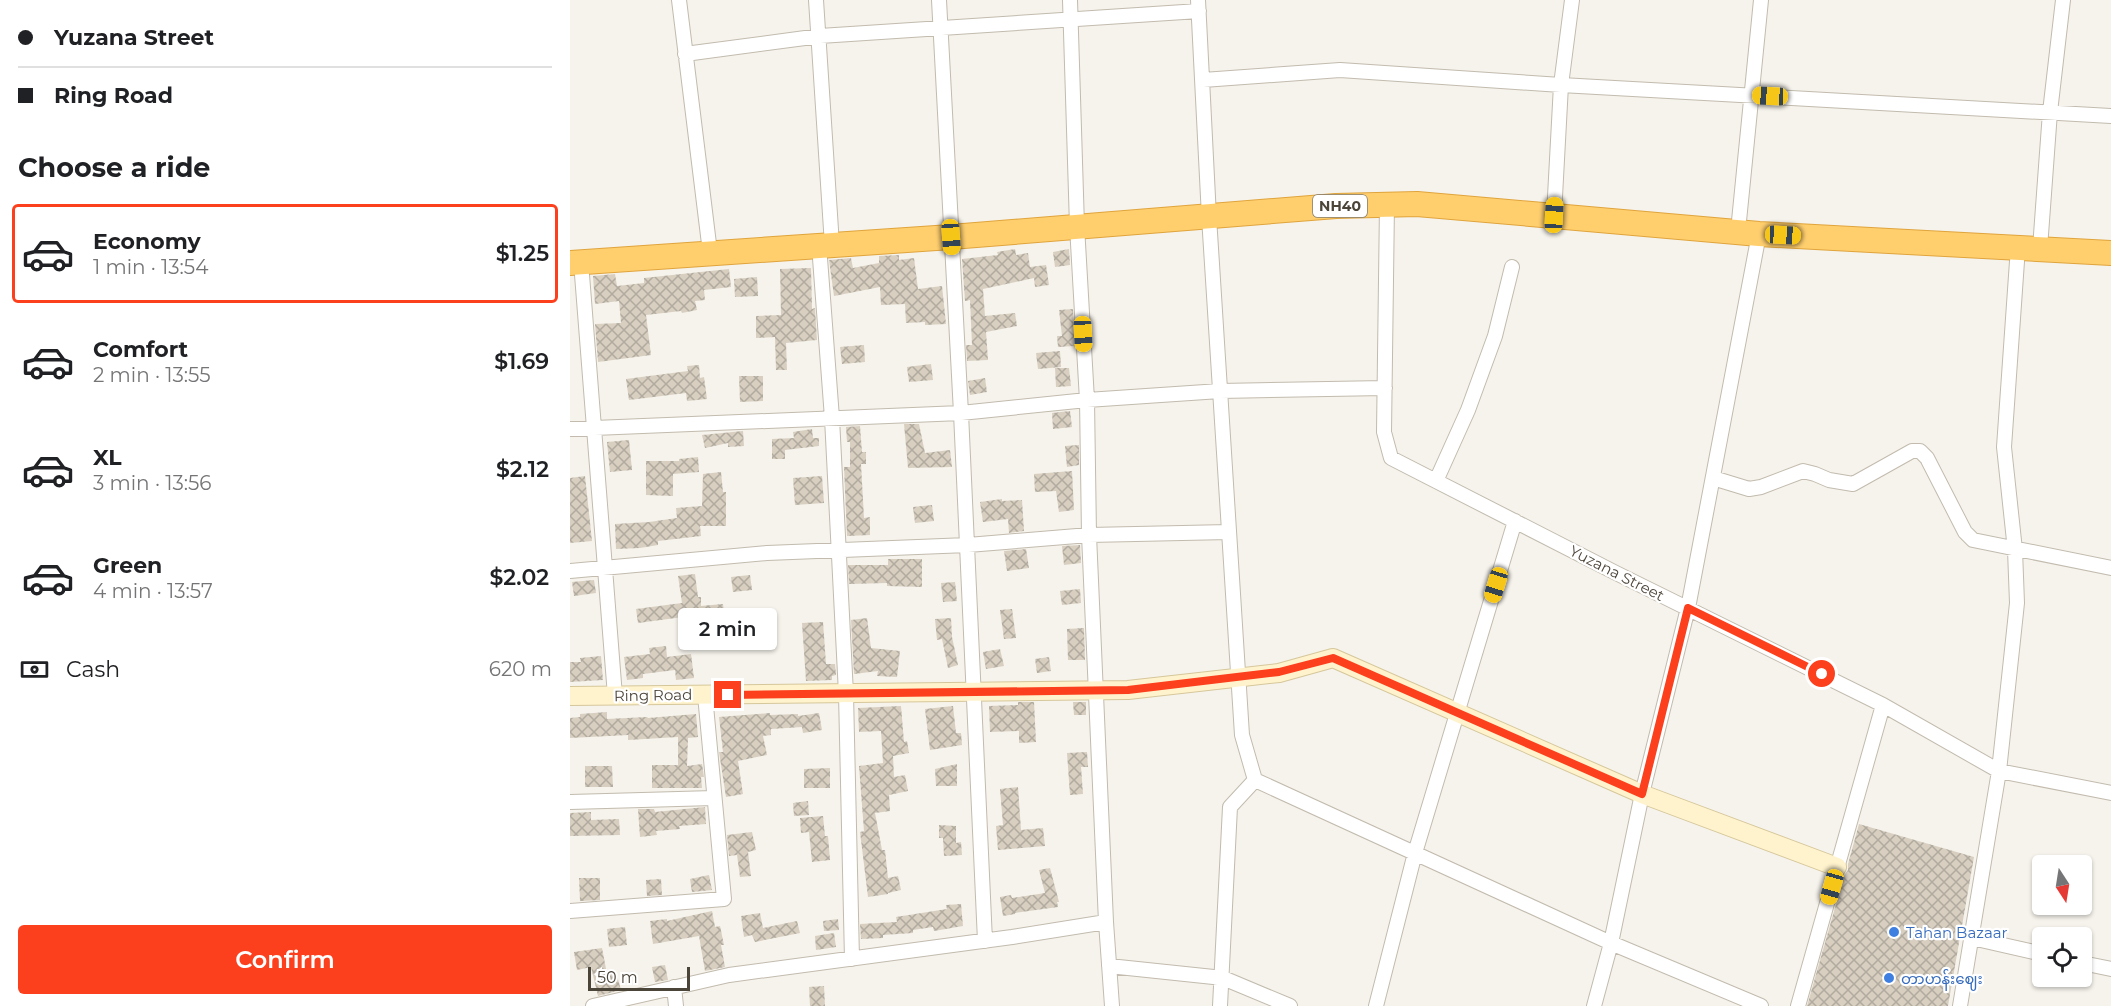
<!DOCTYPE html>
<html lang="en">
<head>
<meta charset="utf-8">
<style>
  :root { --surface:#fff; --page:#f2f2f2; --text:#202124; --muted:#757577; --line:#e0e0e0; --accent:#fc3f1d }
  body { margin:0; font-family:Montserrat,"Noto Sans Myanmar",sans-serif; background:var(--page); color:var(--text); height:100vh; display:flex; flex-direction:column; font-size:22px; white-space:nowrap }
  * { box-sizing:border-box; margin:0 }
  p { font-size:20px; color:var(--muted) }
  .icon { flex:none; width:33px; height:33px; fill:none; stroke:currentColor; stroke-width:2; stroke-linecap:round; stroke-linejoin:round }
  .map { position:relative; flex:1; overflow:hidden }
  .side { display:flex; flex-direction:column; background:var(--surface); width:570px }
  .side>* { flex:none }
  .top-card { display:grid; align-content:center; height:132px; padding:0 18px; background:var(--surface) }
  .needle { width:39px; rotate:168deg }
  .tools { position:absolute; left:1462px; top:855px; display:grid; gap:12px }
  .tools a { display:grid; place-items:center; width:60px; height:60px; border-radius:6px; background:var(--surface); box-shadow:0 2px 4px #0004; font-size:30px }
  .scale { position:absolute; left:18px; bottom:15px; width:102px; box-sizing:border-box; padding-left:6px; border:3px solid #4b4439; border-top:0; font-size:16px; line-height:21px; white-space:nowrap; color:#4b4439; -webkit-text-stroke:4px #fff; paint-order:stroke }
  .end { position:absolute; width:27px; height:27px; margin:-14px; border:8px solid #fc3f1d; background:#fff; box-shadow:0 0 0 3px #fff }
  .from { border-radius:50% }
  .bubble { position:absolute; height:42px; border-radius:6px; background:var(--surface); box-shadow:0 2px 4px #0004; font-size:20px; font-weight:600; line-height:42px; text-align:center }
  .car { position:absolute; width:18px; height:36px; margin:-18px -9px; border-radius:8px; box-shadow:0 0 4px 2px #0007; background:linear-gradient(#f5c518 24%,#345 0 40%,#f5c518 0 76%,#345 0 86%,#f5c518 0) }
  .top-card b { display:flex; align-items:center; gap:21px; height:57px; font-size:22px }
  .top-card b+b { border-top:2px solid var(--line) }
  .top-card i { width:15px; height:15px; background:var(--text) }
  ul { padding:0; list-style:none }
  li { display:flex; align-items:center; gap:18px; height:99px; margin:0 12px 9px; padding:0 6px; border:3px solid transparent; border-radius:6px }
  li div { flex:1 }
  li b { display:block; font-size:22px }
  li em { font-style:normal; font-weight:600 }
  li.active { border-color:var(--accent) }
  li>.icon { width:54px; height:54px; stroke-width:1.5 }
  h2 { padding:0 18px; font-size:27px; line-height:72px }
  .pay { display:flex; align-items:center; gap:15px; height:66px; padding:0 18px; font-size:22px }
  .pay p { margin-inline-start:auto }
  .primary-button { display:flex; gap:12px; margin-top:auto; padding:12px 18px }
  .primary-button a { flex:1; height:69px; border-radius:6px; background:var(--accent); color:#fff; font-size:24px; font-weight:600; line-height:69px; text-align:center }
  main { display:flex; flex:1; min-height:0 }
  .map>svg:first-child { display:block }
  .building { fill:url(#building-cross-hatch) }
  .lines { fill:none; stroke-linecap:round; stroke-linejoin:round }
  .street-casing { stroke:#c2bbae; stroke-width:16 }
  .secondary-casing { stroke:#d6c79b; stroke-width:20 }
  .highway-casing { stroke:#e0a43c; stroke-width:26 }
  .street { stroke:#fff; stroke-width:14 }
  .secondary { stroke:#fff3cd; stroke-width:18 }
  .highway { stroke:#ffcf6e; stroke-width:24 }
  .route { stroke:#fc3f1d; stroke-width:8 }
  .shop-dot { fill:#3f7fe0; stroke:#fff; stroke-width:2 }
  .labels { text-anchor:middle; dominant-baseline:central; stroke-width:4.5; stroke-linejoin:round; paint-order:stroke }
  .shield { fill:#fff; stroke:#817c74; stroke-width:1.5 }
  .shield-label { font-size:14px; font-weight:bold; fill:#4b4439 }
  .street-label { font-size:15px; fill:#4b4439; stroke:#fff }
  .shop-label { font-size:15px; fill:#366cbe; stroke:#fff; text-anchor:start }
</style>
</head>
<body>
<main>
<section class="side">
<div class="top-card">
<b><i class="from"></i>Yuzana Street</b>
<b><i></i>Ring Road</b>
</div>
<h2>Choose a ride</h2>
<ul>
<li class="active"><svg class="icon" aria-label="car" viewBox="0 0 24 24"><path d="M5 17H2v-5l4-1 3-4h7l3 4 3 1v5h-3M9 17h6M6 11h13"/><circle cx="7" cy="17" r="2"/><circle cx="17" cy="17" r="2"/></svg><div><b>Economy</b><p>1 min · 13:54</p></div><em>$1.25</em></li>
<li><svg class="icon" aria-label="car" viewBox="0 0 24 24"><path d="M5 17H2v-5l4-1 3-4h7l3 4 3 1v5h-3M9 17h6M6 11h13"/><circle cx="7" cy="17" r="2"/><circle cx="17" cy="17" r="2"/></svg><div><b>Comfort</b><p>2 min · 13:55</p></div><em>$1.69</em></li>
<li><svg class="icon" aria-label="car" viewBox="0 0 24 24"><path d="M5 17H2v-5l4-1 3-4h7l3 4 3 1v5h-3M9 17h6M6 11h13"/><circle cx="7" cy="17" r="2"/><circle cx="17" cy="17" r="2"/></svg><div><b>XL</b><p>3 min · 13:56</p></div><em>$2.12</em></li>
<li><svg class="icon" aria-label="car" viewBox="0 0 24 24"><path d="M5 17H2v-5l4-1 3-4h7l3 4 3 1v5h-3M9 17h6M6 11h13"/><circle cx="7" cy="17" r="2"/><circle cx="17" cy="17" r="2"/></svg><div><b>Green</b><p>4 min · 13:57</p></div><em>$2.02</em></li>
</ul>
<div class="pay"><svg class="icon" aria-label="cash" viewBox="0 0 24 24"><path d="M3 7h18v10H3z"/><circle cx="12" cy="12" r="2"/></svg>Cash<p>620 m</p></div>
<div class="primary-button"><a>Confirm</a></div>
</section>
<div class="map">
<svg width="1541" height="1006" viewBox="0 0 1541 1006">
  <defs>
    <pattern id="building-cross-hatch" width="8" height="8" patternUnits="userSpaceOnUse" patternTransform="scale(1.5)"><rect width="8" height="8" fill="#d8cfc1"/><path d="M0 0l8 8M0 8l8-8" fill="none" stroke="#b1aa9e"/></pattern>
  </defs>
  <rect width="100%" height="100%" fill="#f6f3ec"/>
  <path class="building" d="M445,249L446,255L458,253L460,267L476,265L479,285L465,287L464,278L413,289L415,316L445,313L447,326L416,332L418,360L397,361L396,345H402L400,300L395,301L392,259L428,255L427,252Z
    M499,249L500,265L485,267L483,252Z
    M329,255V260L344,258L348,289L372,286L376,324L355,325V322L336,323L335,304L311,305L310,287L264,296L259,260L281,258L283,268L309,263V256Z
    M241,268L242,309L245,308L247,340L216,343L217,370H206L205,337L186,338V316L211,315L210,269Z
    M159,269L161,287L134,290L135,300L125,301L127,310L112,313L111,311L76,315L81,355L28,362L25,324L51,323L49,301L25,304L23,276L45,274L47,286L74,283V278Z
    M187,277L188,296L165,297L164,279Z
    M503,309L505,346L488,347L487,336H492L489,310Z
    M294,345L295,362L272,364L270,347Z
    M490,351L491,367L468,369L466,353Z
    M361,364L363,380L339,382L337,367Z
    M129,365L130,378L134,377L137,399L117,401L116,393L59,400L56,379L118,371L117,366Z
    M485,368H499L501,386L486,387Z
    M169,376H193V401L170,402Z
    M415,378L417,392L400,395L398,381Z
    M500,411L502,427L483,429L482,413Z
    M334,424H349L355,453L380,450L382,467L338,468Z
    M290,426L292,452H296V464H291L294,518L300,517V535L277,536L274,467H280V442H277L276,427Z
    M242,429L243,438H249V446L215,450V459H202V439L224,438L223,432Z
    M173,431L174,446L158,447V443L135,448L132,435Z
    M59,440L62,470L40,472L37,442Z
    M509,445V465L497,467L495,446Z
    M128,457L129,472L103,474V496L76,495V461H109V459Z
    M502,471L504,510L489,512L486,491L465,492L464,474Z
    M151,472L153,492H156V526H130L131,536L88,541V545L70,548L46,549L45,524L79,522L107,518L106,508L132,506L133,474Z
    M15,476L22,541L0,543V478Z
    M252,476L254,503L225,505L223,478Z
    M432,499V501L452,500L454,531L439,533L438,519L413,522L410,502Z
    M362,505L364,521L345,523L343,507Z
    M510,545L511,563L494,565L492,546Z
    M456,549L459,568L437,571L434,551Z
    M318,559H352V587L317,586V583L279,584L278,565H318Z
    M125,574L128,597H131V606L153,604L155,620L132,623V628L114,629L113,617L68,623L66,609L112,603L108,576Z
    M180,575L182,590L163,592L161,577Z
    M24,580L26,593L4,596L2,582Z
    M385,582L387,601L373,602L371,583Z
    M510,589L511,603L492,605L490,591Z
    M442,609L446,638L434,639L430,610Z
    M297,618L301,648L330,651L327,677L307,676L308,671L284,674L281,620Z
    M381,618L382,637L388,665L378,668L372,639L367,640L365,619Z
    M253,622L256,664H265L266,675L262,676V680L236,681L232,623Z
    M514,628L515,660H498L497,629Z
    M96,646L97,657L121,654L124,678L106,680L105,670L73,674V678L57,680L54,657L80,654L79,648Z
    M430,649L434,666L416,669L413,652Z
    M31,656L33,680L0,682V662H11L10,658Z
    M479,657L481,671L467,673L465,659Z
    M448,702H464L466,742L449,743V731L420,732L419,706L448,705Z
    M503,702H516V715H504Z
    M331,706L334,742L337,741L339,753L323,756L324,777L335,775L338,791L319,795L320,811L305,813L312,850H315L318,878L328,876L331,890L318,893V894L298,897L290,832L294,831L289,766L313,763L311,731L289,732L288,708Z
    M383,706L386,733H391L392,745L360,750L355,709Z
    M37,712V719L77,717L78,718L126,714L128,737L118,738L117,766L132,764L134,777H131L132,788H82V765H108V737L58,740V735L0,738V718L10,717V714Z
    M200,713V715L228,714V716L249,713L252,730L233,733L232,727L201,729V735L193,736L197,755L168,761L173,794L156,797L149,752H153L149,717Z
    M517,752L518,767H511L513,794L500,795L497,753Z
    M387,764V786H366L365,769Z
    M15,766H42L43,787H15Z
    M260,768V788H234V769Z
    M448,787L451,830L473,828L475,846L428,850L426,826L433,825L430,789Z
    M238,801L239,815L224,816L223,803Z
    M135,807L136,824L109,826L110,829L86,831L87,835L70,837L68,809H84L85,812Z
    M21,812V820L49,819L50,835L0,836V813Z
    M253,816L255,836H258L260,860L242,862L239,832L231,833L230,818Z
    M1289,824L1404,857L1378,1006H1237L1274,876L1278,870V864Z
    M369,825L386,826V843L391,842L392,855L374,856L373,838H369Z
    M182,832L186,850L178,852L181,876L170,877L167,855L159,856L157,835Z
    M480,868L489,902H487L488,907L445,913V914L433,916L430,897L441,895L442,898L475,893L469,870Z
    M139,875L142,890L122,892L120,879Z
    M9,878H30V900L10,901Z
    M91,879L92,895L77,896L76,880Z
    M391,904L393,926L364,931L363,927L343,930V933L313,935V938L291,939L290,924L327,922L326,917L377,909L376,905Z
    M142,911L145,927L150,926L154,945H151L155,967L135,971L129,936L83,944L80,921L97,919V921Z
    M190,913L193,928L227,921L230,933L185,942L182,935L174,937L171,916Z
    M268,919L269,930L254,931L253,921Z
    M55,927L57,945L39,947L37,929Z
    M264,933L266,947L246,950L245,936Z
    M32,948L37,974L46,972L51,990L28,996L21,967L7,970L4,952Z
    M95,965L98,980L85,982L82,967Z
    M254,986L255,1006H240L239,987Z"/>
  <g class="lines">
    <g class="street-casing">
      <path id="street" d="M109,0L140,252
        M246,0L262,245
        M369,0L391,413L415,941
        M500,0L507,226L517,400L519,535L536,922L542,1006
        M628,0L639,217L672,735L685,780L1041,943L1191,1006
        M115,54L250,36L629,11
        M633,80L770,70L991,85L1541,116
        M817,204L814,432L821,458L1046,573L1313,705L1429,771L1541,793
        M984,215L991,85L1002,0
        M1168,231L1191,0
        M249,245L262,418L276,694L282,959
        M1470,248L1480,112L1493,0
        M11,262L45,696
        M0,429L391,413L517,400L650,391L815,388
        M1143,478L1179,489L1191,487L1233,471L1245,474L1259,480L1283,484L1342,451H1350L1357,458L1395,532L1403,540L1541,568
        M866,481L898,410L925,336L942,267
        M0,571L197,553L398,545L519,535L659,532
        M0,802L144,798
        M0,911L154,899L135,695
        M1402,938L1473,954
        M1512,963L1541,969
        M539,966L653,978L720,1006
        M104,987L106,1006
        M23,1006L159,975L442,937L536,922
        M650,1006L660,807L685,780
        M806,1006L845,853L945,521
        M1024,1006L1041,943L1072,794L1118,608L1189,234
        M1228,1006L1313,705
        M1390,1006L1429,771L1447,603L1445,550L1434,447L1448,247"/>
    </g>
    <g class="secondary-casing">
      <path id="secondary" d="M0,696L558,690L709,673L763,658L1072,794L1267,867"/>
    </g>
    <g class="highway-casing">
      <path id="highway" d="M0,263L381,237L766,206L847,204L1189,234L1541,253"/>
    </g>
    <use href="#street" class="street"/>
    <use href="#secondary" class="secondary"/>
    <use href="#highway" class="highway"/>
  </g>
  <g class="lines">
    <path class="route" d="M158,695L558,690L709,672L763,658L1072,794L1118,608L1252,674"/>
  </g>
  <g class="shop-dot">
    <circle cx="1324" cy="932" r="6"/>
    <circle cx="1319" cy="978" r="6"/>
  </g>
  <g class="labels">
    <rect class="shield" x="743" y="195" width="54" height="22" rx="4.5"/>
    <g class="shield-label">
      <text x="770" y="206">NH40</text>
    </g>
    <g class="street-label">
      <text transform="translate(1047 573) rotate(27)">Yuzana Street</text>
      <text transform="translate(83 695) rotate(-1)">Ring Road</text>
    </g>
    <g class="shop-label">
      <text x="1336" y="932">Tahan Bazaar</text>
      <text x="1331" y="978">တာဟန်းဈေး</text>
    </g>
  </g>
</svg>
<div class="tools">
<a><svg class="needle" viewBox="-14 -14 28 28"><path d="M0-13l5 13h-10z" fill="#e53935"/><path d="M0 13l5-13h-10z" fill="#757577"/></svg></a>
<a><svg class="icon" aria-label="locate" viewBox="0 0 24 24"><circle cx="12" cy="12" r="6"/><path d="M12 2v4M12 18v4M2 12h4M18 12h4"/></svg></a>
</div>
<div class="scale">50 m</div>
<i class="end from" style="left:1252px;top:674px"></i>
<i class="end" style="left:158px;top:695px"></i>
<div class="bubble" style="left:108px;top:608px;width:99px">2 min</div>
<i class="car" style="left:1200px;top:96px;rotate:273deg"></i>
<i class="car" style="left:984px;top:215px;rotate:3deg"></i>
<i class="car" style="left:1213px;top:235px;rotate:93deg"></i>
<i class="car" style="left:381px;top:237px;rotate:176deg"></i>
<i class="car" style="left:513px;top:334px;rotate:177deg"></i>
<i class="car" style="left:926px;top:585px;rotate:197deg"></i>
<i class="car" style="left:1262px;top:887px;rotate:196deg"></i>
</div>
</main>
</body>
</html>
